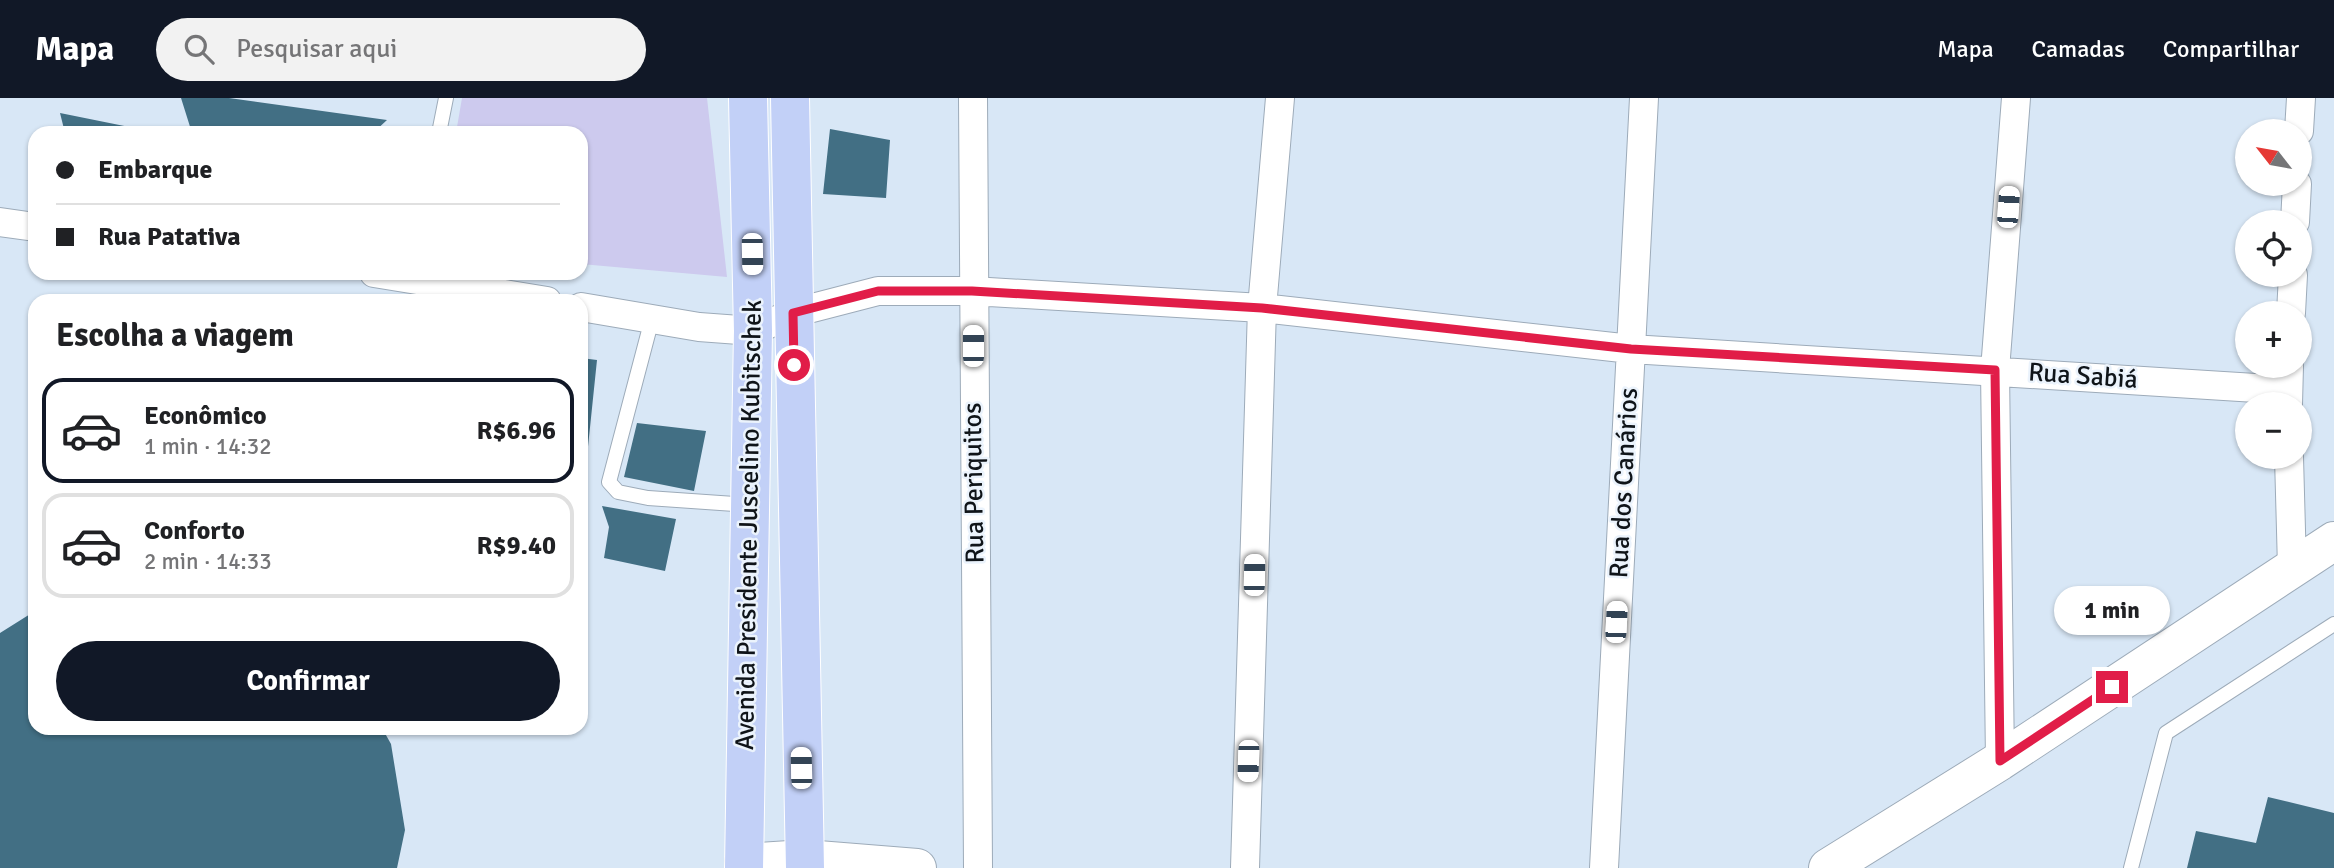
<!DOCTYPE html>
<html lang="pt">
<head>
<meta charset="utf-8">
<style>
  :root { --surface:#fff; --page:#f2f2f2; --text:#202124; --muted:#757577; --line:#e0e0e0; --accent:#111827 }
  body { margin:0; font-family:Signika,sans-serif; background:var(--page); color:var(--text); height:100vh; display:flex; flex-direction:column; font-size:26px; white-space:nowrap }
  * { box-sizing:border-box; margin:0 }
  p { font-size:23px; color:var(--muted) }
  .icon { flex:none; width:38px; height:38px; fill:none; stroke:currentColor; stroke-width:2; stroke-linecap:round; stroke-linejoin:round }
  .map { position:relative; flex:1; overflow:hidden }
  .side { position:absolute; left:28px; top:196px; width:560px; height:441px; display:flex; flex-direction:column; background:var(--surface); border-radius:21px; box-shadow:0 2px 5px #0004 }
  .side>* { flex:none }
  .guide { position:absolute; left:28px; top:28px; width:560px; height:154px; border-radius:21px; box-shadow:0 2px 5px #0004; display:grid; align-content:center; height:154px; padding:0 28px; background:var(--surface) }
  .needle { width:46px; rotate:301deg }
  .tools { position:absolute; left:2235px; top:21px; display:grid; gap:14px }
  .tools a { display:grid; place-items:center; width:77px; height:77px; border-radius:50%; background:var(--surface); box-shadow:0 2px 5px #0004; font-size:35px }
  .end { position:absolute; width:32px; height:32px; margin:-16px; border:9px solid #e11d48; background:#fff; box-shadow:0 0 0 4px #fff }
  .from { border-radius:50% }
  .bubble { position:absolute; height:49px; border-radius:24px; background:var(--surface); box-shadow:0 2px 5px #0004; font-size:23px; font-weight:700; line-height:49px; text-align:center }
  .car { position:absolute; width:21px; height:42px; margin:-21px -10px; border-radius:9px; box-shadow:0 0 5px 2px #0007; background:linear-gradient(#fff 24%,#345 0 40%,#fff 0 76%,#345 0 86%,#fff 0) }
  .guide b { display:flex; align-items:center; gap:24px; height:66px; font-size:26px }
  .guide b+b { border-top:2px solid var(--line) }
  .guide i { width:18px; height:18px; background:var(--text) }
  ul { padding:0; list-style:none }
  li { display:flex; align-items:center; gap:21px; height:105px; margin:0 14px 10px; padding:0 14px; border:4px solid var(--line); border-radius:21px }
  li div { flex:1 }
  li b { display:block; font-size:26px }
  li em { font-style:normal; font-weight:700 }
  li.current { border-color:var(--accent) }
  li>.icon { width:63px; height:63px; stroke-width:1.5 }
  h2 { padding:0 28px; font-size:32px; line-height:84px }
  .primary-button { display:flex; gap:14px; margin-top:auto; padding:14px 28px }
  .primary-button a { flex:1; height:80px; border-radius:42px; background:var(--accent); color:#fff; font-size:28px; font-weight:700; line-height:80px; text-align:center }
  header { display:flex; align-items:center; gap:42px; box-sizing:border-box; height:98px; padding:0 35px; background:var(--accent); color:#fff }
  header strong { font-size:33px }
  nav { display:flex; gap:38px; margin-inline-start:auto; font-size:24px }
  .search { width:490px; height:63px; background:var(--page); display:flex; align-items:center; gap:18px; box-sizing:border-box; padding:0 24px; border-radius:38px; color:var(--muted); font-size:26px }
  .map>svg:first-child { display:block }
  .green { fill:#cdcaee }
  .building { fill:#426f84 }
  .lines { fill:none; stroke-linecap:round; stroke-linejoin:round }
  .lane-casing { stroke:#9dabb9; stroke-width:16 }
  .street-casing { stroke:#9dabb9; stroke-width:30 }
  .secondary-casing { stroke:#9dabb9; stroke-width:40 }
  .primary-casing { stroke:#fff; stroke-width:40 }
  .lane { stroke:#fff; stroke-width:14 }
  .street { stroke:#fff; stroke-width:28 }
  .secondary { stroke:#fff; stroke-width:38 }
  .primary { stroke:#c2d0f7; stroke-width:38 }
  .route { stroke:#e11d48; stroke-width:9 }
  .labels { text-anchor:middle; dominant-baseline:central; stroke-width:5; stroke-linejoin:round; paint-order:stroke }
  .street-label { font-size:26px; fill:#0f1419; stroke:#ebf3fc }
</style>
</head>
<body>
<header>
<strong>Mapa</strong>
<div class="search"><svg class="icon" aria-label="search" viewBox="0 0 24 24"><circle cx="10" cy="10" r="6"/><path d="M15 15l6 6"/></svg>Pesquisar aqui</div>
<nav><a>Mapa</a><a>Camadas</a><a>Compartilhar</a></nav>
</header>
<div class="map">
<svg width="2334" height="770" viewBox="0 0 2334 770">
  <rect width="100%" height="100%" fill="#d8e7f6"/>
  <path class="green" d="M462,0H707L727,179L581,166V35H456Z"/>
  <path class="building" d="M181,0H229L387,22L373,35H192Z
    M60,15L154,34V35H65Z
    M830,31L890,42L886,100L823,96Z
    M581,260L597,262L584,387H581Z
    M637,325L706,333L694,393L624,379Z
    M602,408L676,421L665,473L604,460L609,429Z
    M35,513V630H382L391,646L405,732L397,770H0V535Z
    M2268,699L2334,715V770H2187L2196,733L2256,745Z"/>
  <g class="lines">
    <g class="lane-casing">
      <path id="lane" d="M439,35L446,0
        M652,221L609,384L618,394L648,400L749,407
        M2131,770L2166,635L2334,526"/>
    </g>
    <g class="street-casing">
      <path id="street" d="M973,0L978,770
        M2299,33L2301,0
        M0,124L35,129
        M2295,124L2297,86
        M374,175L547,203
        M581,209L699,229L753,233L793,215L878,193H972L1262,210L1631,251L2288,292
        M2291,215L2293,177
        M2288,306L2289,268
        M2289,359L2292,469
        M2000,663L1995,272L2016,0
        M1245,770L1262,210L1280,0
        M1604,770L1644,0"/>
    </g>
    <g class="secondary-casing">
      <path id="secondary" d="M744,765L805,761L917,770
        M1828,770L2000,663L2334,443"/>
    </g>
    <g class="primary-casing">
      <path id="primary" d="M790,0L805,770
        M744,770L753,233L748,0"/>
    </g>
    <use href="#lane" class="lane"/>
    <use href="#street" class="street"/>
    <use href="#secondary" class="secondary"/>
    <use href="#primary" class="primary"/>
  </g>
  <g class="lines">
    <path class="route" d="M794,267L793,215L878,193H972L1262,210L1631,251L1995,272L2000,663L2112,589"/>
  </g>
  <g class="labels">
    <g class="street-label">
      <text transform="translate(2083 278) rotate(4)">Rua Sabiá</text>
      <text transform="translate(974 385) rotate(-91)">Rua Periquitos</text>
      <text transform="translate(1624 385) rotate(-87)">Rua dos Canários</text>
      <text transform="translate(749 427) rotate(-89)">Avenida Presidente Juscelino Kubitschek</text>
    </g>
  </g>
</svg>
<div class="tools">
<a><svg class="needle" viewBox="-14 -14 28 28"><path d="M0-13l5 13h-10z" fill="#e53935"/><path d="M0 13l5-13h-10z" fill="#757577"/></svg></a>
<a><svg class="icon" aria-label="locate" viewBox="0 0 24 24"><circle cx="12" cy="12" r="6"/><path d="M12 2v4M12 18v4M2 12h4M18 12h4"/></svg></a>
<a>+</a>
<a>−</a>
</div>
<i class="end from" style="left:794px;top:267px"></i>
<i class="end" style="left:2112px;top:589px"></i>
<div class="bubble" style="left:2054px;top:488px;width:116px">1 min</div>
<i class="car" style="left:2008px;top:109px;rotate:4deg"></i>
<i class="car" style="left:752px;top:156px;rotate:179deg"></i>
<i class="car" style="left:973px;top:248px;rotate:0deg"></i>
<i class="car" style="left:1254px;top:477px;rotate:1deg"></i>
<i class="car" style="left:1616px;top:524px;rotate:3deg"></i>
<i class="car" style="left:1248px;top:663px;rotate:182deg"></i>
<i class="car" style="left:801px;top:670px;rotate:359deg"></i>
<div class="guide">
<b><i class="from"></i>Embarque</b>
<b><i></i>Rua Patativa</b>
</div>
<section class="side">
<h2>Escolha a viagem</h2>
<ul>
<li class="current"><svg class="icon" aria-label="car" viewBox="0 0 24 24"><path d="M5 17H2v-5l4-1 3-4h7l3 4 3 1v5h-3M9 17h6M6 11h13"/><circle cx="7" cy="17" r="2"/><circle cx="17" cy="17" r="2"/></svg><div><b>Econômico</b><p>1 min · 14:32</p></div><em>R$6.96</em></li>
<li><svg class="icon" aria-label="car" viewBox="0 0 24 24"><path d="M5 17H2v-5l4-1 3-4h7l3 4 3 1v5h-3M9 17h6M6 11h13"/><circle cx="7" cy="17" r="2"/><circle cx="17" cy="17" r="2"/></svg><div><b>Conforto</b><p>2 min · 14:33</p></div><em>R$9.40</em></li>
</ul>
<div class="primary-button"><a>Confirmar</a></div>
</section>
</div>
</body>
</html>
